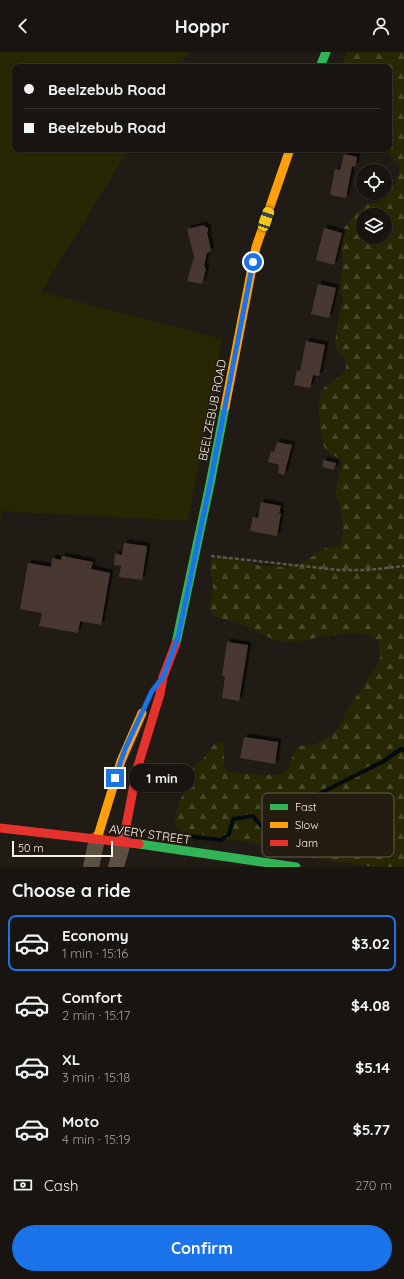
<!DOCTYPE html>
<html lang="en">
<head>
<meta charset="utf-8">
<style>
  :root { --surface:#181410; --page:#211d19; --text:#f1f3f6; --muted:#9f9e9f; --line:#363330; --accent:#1a73e8 }
  body { margin:0; font-family:Quicksand,sans-serif; background:var(--page); color:var(--text); height:100vh; display:flex; flex-direction:column; font-size:15px; white-space:nowrap }
  * { box-sizing:border-box; margin:0 }
  p { font-size:13px; color:var(--muted) }
  .icon { flex:none; width:22px; height:22px; fill:none; stroke:currentColor; stroke-width:2; stroke-linecap:round; stroke-linejoin:round }
  .map { position:relative; height:815px; overflow:hidden }
  .side { display:flex; flex-direction:column; background:var(--surface); flex:1 }
  .side>* { flex:none }
  .top-card { position:absolute; left:12px; top:12px; width:380px; height:88px; border-radius:8px; box-shadow:0 1px 3px #0004,0 0 0 1px var(--line); display:grid; align-content:center; height:88px; padding:0 12px; background:var(--surface) }
  .controls { position:absolute; left:356px; top:112px; display:grid; gap:8px }
  .controls a { display:grid; place-items:center; width:36px; height:36px; border-radius:50%; background:var(--surface); box-shadow:0 1px 3px #0004,0 0 0 1px var(--line); font-size:20px }
  .scale { position:absolute; left:12px; bottom:10px; width:101px; box-sizing:border-box; padding-left:4px; border:2px solid #f8f2eb; border-top:0; font-size:11px; line-height:14px; white-space:nowrap; color:#f8f2eb; -webkit-text-stroke:3px #241b11; paint-order:stroke }
  .end { position:absolute; width:18px; height:18px; margin:-9px; border:5px solid #1a73e8; background:#fff; box-shadow:0 0 0 2px #fff }
  .from { border-radius:50% }
  .bubble { position:absolute; height:28px; border-radius:14px; background:var(--surface); box-shadow:0 1px 3px #0004,0 0 0 1px var(--line); font-size:13px; font-weight:700; line-height:28px; text-align:center }
  .car { position:absolute; width:12px; height:24px; margin:-12px -6px; border-radius:5px; box-shadow:0 0 3px 1px #0007; background:linear-gradient(#f5c518 24%,#345 0 40%,#f5c518 0 76%,#345 0 86%,#f5c518 0) }
  .top-card b { display:flex; align-items:center; gap:14px; height:38px; font-size:15px }
  .top-card b+b { border-top:1px solid var(--line) }
  .top-card i { width:10px; height:10px; background:var(--text) }
  ul { padding:0; list-style:none }
  li { display:flex; align-items:center; gap:12px; height:56px; margin:0 8px 6px; padding:0 4px; border:2px solid transparent; border-radius:8px }
  li div { flex:1 }
  li b { display:block; font-size:15px }
  li em { font-style:normal; font-weight:700 }
  li.current { border-color:var(--accent) }
  li>.icon { width:36px; height:36px; stroke-width:1.5 }
  h2 { padding:0 12px; font-size:18px; line-height:48px }
  .pay { display:flex; align-items:center; gap:10px; height:44px; padding:0 12px; font-size:15px }
  .pay p { margin-inline-start:auto }
  .cta { display:flex; gap:8px; margin-top:auto; padding:8px 12px }
  .cta a { flex:1; height:46px; border-radius:24px; background:var(--accent); color:#fff; font-size:16px; font-weight:700; line-height:46px; text-align:center }
  header { display:flex; justify-content:space-between; align-items:center; height:52px; padding:0 12px; background:var(--surface); font-size:18px; font-weight:700 }
  .map>svg:first-child { display:block }
  .green { fill:#272803 }
  .forest { fill:url(#forest-firs); fill-rule:evenodd }
  .lines { fill:none; stroke-linecap:round; stroke-linejoin:round }
  .stream { stroke:#030b0f; stroke-width:4 }
  .building { fill:#483832; filter:url(#shadow) }
  .path { stroke:#5d554b; stroke-width:2.5; stroke-dasharray:4 2; stroke-linecap:butt }
  .street { stroke:#5c5042; stroke-width:16 }
  .fast { stroke:#30b455; stroke-width:9 }
  .slow { stroke:#ff9f0a; stroke-width:9 }
  .jam { stroke:#e5322d; stroke-width:9 }
  .route { stroke:#1a73e8; stroke-width:5 }
  .labels { text-anchor:middle; dominant-baseline:central; stroke-width:3.5; stroke-linejoin:round; paint-order:stroke }
  .street-label { font-size:12px; fill:#f8f2eb; stroke:#241b11 }
  .key { fill:#241b11; stroke:#645c52; stroke-width:1 }
  .key-label { font-size:11px; fill:#f8f2eb }
</style>
</head>
<body>
<header><svg class="icon" aria-label="back" viewBox="0 0 24 24"><path d="M15 5l-7 7 7 7"/></svg>Hoppr<svg class="icon" aria-label="person" viewBox="0 0 24 24"><circle cx="12" cy="8" r="4"/><path d="M4 21q1-7 8-7t8 7"/></svg></header>
<div class="map">
<svg width="404" height="815" viewBox="0 0 404 815">
  <defs>
    <pattern id="forest-firs" width="22" height="20" patternUnits="userSpaceOnUse"><rect width="22" height="20" fill="#272803"/><path d="M5 1l3.5 6h-7zM16 11l3.5 6h-7z" fill="#474828"/></pattern>
    <filter id="shadow"><feDropShadow dx="3.5" dy="-3.5" stdDeviation="0" flood-color="#0009"/></filter>
  </defs>
  <rect width="100%" height="100%" fill="#201b15"/>
  <path class="green" d="M0,0H189L179,15H15V97H129L41,240L222,287L188,469L2,459L0,469Z"/>
  <path class="forest" d="M347,0H404V815H375L300,804L276,795L185,780C178,778 174,775 174,767C181,750 184,731 194,715C198,710 204,707 207,702C212,695 214,689 223,690C227,700 220,712 228,720L261,723H279L284,721L290,714L292,705L296,697L300,694L316,692L332,683L341,672L345,662L379,610L380,605L379,590C362,571 312,589 289,590C272,591 257,577 241,572C232,569 223,567 214,564C212,561 210,559 209,555C209,550 212,545 213,539C214,527 207,521 212,507L221,505L238,507L257,513L278,515L296,513L304,510L325,496L339,494C347,479 341,463 338,448C337,445 336,441 336,438C336,429 342,420 342,411C340,408 338,406 335,404C332,402 329,403 327,400C320,391 316,349 322,339C330,325 349,329 346,307L338,300L335,292L337,275L343,248L340,232L343,212L341,185L344,176L353,164L364,154L382,148L389,140L398,126L400,116L388,100L382,97H389V15H341ZM363,163H385V185H363Z"/>
  <g class="lines">
    <path class="stream" d="M184,784L221,788L229,782L233,767L253,764L272,787L281,782L298,762L295,750L302,745L315,744L384,709L401,697L404,698"/>
  </g>
  <path class="building" d="M344,102L357,105L355,115L352,114L346,146L330,143L335,117L340,118Z
    M204,173L205,175L208,176V179L207,180L211,199L207,201L204,214L206,217L202,232L187,229L194,205L187,177Z
    M324,176L342,181L334,213L316,208Z
    M318,232L336,236L329,266L311,262Z
    M306,289L325,293L319,324L313,323L310,336L294,333L297,318L300,319Z
    M277,390L292,393L284,423L278,421L279,413L268,410L271,399L274,400Z
    M323,408L336,411L334,418L322,415Z
    M261,450L281,454L279,461H281L277,484L250,479L253,465L258,466Z
    M124,491L146,494L147,495L142,528L119,525L121,514L114,513L115,502L122,503Z
    M62,504L93,510L91,517L110,521L101,573L80,569L78,581L39,574L42,561L20,557L28,511L51,515L52,506L61,508Z
    M227,590L248,593L239,649L222,646L225,624H222Z
    M244,685L278,690L275,712L240,706Z"/>
  <g class="lines">
    <path class="path" d="M211,504L339,518H368L404,514"/>
    <path class="street" d="M91,815L97,787
      M116,815L123,790"/>
    <path class="fast" d="M320,15L326,0
      M176,591L210,432L225,355
      M139,792L296,815"/>
    <path class="slow" d="M225,355L256,195L290,97
      M97,787L121,709L142,661"/>
    <path class="jam" d="M0,776L139,792
      M123,790L137,717L160,642L163,625L176,591"/>
  </g>
  <g class="lines">
    <path class="route" d="M115,726L125,697L152,639L163,625L178,585L210,432L253,210"/>
  </g>
  <g class="labels">
    <g class="street-label">
      <text transform="translate(212 358) rotate(-79)">BEELZEBUB ROAD</text>
      <text transform="translate(150 782) rotate(8)">AVERY STREET</text>
    </g>
  </g>
  <rect x="262" y="741" width="132" height="64" rx="6" class="key"/>
  <rect x="270" y="752" width="18" height="6" fill="#30b455"/>
  <rect x="270" y="770" width="18" height="6" fill="#ff9f0a"/>
  <rect x="270" y="788" width="18" height="6" fill="#e5322d"/>
  <g class="key-label">
    <text x="295" y="759">Fast</text>
    <text x="295" y="777">Slow</text>
    <text x="295" y="795">Jam</text>
  </g>
</svg>
<div class="controls">
<a><svg class="icon" aria-label="locate" viewBox="0 0 24 24"><circle cx="12" cy="12" r="6"/><path d="M12 2v4M12 18v4M2 12h4M18 12h4"/></svg></a>
<a><svg class="icon" aria-label="layers" viewBox="0 0 24 24"><path d="M12 4l9 5-9 5-9-5zM3 14l9 5 9-5"/></svg></a>
</div>
<div class="scale">50 m</div>
<i class="end from" style="left:253px;top:210px"></i>
<i class="end" style="left:115px;top:726px"></i>
<div class="bubble" style="left:129px;top:712px;width:66px">1 min</div>
<i class="car" style="left:266px;top:167px;rotate:19deg"></i>
<div class="top-card">
<b><i class="from"></i>Beelzebub Road</b>
<b><i></i>Beelzebub Road</b>
</div>
</div>
<section class="side">
<h2>Choose a ride</h2>
<ul>
<li class="current"><svg class="icon" aria-label="car" viewBox="0 0 24 24"><path d="M5 17H2v-5l4-1 3-4h7l3 4 3 1v5h-3M9 17h6M6 11h13"/><circle cx="7" cy="17" r="2"/><circle cx="17" cy="17" r="2"/></svg><div><b>Economy</b><p>1 min · 15:16</p></div><em>$3.02</em></li>
<li><svg class="icon" aria-label="car" viewBox="0 0 24 24"><path d="M5 17H2v-5l4-1 3-4h7l3 4 3 1v5h-3M9 17h6M6 11h13"/><circle cx="7" cy="17" r="2"/><circle cx="17" cy="17" r="2"/></svg><div><b>Comfort</b><p>2 min · 15:17</p></div><em>$4.08</em></li>
<li><svg class="icon" aria-label="car" viewBox="0 0 24 24"><path d="M5 17H2v-5l4-1 3-4h7l3 4 3 1v5h-3M9 17h6M6 11h13"/><circle cx="7" cy="17" r="2"/><circle cx="17" cy="17" r="2"/></svg><div><b>XL</b><p>3 min · 15:18</p></div><em>$5.14</em></li>
<li><svg class="icon" aria-label="car" viewBox="0 0 24 24"><path d="M5 17H2v-5l4-1 3-4h7l3 4 3 1v5h-3M9 17h6M6 11h13"/><circle cx="7" cy="17" r="2"/><circle cx="17" cy="17" r="2"/></svg><div><b>Moto</b><p>4 min · 15:19</p></div><em>$5.77</em></li>
</ul>
<div class="pay"><svg class="icon" aria-label="cash" viewBox="0 0 24 24"><path d="M3 7h18v10H3z"/><circle cx="12" cy="12" r="2"/></svg>Cash<p>270 m</p></div>
<div class="cta"><a>Confirm</a></div>
</section>
</body>
</html>
